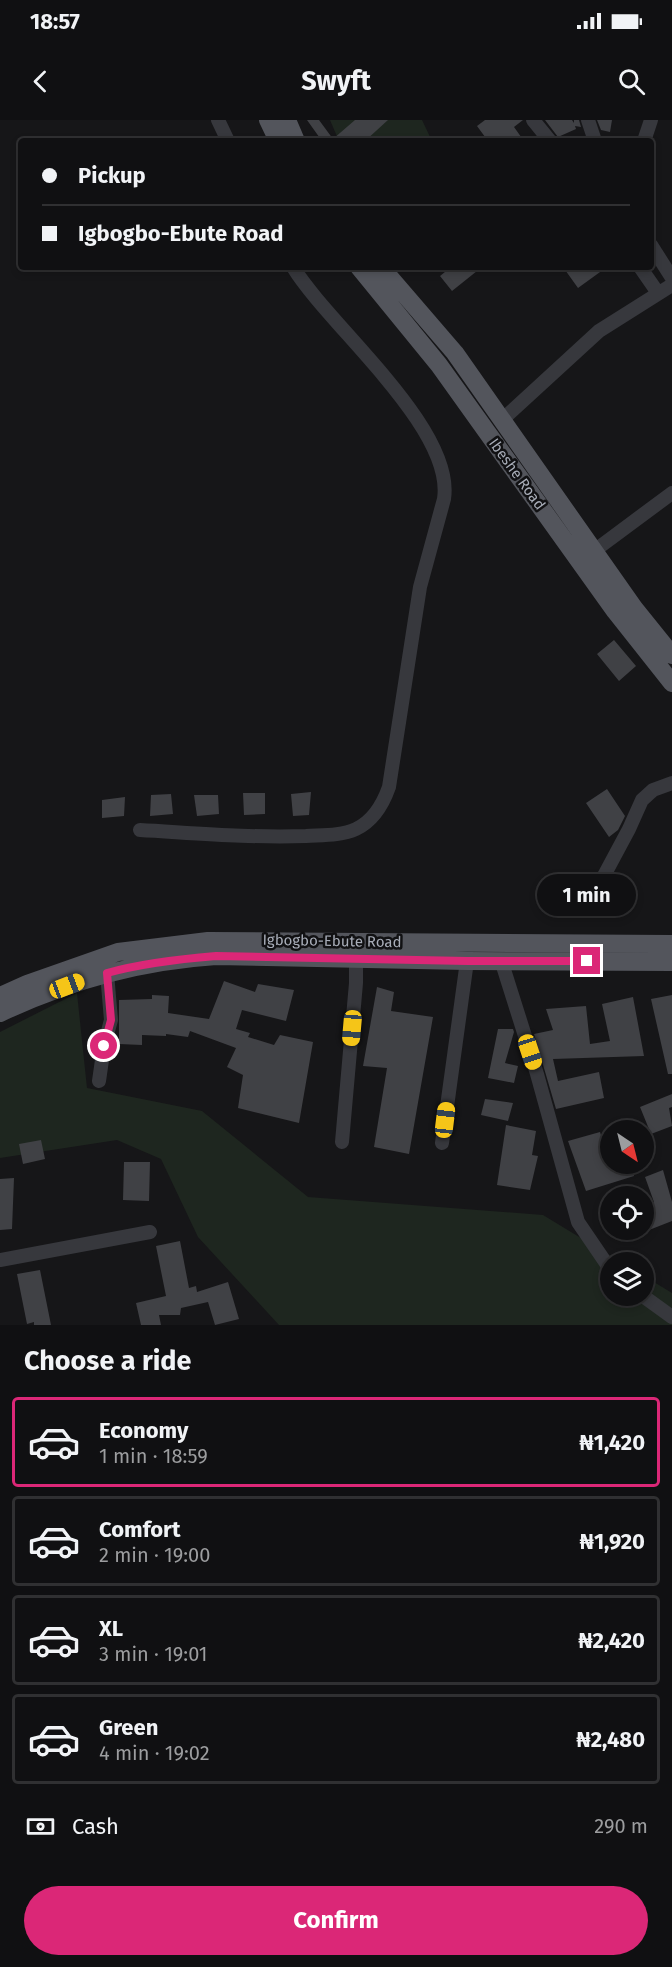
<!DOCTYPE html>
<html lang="en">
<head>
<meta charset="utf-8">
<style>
  :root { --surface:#101012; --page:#1e1e20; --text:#f1f3f6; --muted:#9c9d9f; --line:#303032; --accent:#db2777 }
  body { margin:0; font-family:"Fira Sans",sans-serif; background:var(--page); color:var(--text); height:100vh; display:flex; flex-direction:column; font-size:22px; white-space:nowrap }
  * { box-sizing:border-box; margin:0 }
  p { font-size:20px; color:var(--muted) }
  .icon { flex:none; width:33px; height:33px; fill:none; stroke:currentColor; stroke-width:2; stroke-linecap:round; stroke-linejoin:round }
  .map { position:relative; height:1205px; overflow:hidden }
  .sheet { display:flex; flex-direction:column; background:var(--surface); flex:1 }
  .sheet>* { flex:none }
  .banner { position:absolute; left:18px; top:18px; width:636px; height:132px; border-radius:6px; box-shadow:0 3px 9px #0003,0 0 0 2px var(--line); display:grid; align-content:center; height:132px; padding:0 24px; background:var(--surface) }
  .needle { width:39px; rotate:145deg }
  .tools { position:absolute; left:600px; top:1000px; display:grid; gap:12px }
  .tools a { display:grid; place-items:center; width:54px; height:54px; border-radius:50%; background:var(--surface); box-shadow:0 3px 9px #0003,0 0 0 2px var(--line); font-size:30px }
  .end { position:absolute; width:27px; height:27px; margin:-14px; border:8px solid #db2777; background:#fff; box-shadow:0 0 0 3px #fff }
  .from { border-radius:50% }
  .bubble { position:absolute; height:42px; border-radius:21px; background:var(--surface); box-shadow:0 3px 9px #0003,0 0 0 2px var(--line); font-size:20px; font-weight:700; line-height:42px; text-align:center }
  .car { position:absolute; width:18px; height:36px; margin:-18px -9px; border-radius:8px; box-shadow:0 0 4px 2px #0007; background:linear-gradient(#f5c518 24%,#345 0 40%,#f5c518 0 76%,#345 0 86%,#f5c518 0) }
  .banner b { display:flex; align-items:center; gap:21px; height:57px; font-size:22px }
  .banner b+b { border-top:2px solid var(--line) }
  .banner i { width:15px; height:15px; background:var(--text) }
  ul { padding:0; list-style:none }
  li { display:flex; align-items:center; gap:18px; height:90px; margin:0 12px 9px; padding:0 12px; border:3px solid var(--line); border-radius:6px }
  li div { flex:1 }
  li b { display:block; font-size:22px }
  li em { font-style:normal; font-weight:700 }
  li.active { border-color:var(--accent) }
  li>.icon { width:54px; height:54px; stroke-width:1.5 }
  h2 { padding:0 24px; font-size:27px; line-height:72px }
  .pay { display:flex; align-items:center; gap:15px; height:66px; padding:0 24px; font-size:22px }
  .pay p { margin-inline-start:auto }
  .primary-button { display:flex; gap:12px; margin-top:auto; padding:12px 24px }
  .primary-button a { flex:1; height:69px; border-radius:36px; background:var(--accent); color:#fff; font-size:24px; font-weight:700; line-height:69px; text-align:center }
  .status { display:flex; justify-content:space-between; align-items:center; height:42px; padding:0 30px; background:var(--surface); direction:ltr }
  .status svg { height:16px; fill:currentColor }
  header { display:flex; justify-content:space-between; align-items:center; height:78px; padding:0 24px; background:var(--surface); font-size:27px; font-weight:700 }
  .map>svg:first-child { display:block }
  .green { fill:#1e261f }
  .building { fill:#404145 }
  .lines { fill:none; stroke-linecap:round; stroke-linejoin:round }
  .minor { stroke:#37383d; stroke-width:14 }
  .major { stroke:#53555c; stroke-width:18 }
  .route { stroke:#db2777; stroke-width:8 }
  .labels { text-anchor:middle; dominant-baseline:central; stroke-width:5; stroke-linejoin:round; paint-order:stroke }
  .street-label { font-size:15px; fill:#a8adb8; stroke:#111113 }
</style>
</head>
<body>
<div class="status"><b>18:57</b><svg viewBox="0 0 49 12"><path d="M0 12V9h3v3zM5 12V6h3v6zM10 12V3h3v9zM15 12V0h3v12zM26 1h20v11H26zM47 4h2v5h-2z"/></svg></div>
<header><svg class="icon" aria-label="back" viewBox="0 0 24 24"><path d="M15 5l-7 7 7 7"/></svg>Swyft<svg class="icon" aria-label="search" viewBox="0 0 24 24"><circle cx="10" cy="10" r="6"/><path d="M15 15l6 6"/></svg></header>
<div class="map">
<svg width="672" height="1205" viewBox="0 0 672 1205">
  <rect width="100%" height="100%" fill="#161618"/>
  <path class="green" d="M330,0H422L432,21H339Z
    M77,873L87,968L202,991L308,1077L543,1095L622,1143H610V1176H644V1156L672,1173V1205H279L198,1117L161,1039L117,1020L0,1038V912Z"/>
  <path class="building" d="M307,0H319L333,19L355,0H388L365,21H322Z
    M485,0H523L514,7L524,21H488L477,6Z
    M545,0H572L574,3V0H579L581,7L575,6L576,9L558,17Z
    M597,0H612L610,12L601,10Z
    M451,147H482L452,171L440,156Z
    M563,147H607L578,168Z
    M614,520L636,546L619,561L597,534Z
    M607,669L625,696L618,710L609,717L586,683Z
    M311,672L309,695L293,696L291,674Z
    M243,673H265V694L244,695Z
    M171,674L173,694L150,696L151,675Z
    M194,675H218L219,694L197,696Z
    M125,677L124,696L102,698V680Z
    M224,861L255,872L258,864L294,870L286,901L242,890L236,909L250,913L248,917L274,925L280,915L313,922L299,1003L238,988L243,955L227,947L236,928L190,911L188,917L166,914V916L142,915V925L119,924V880L152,879V875L169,876L168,893L209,899Z
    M377,867L394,872L391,891L433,897L409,1034L374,1027L387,948L363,946Z
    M672,875V954H668L651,879Z
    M633,877L644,936L553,939L558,961L599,952L604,978L556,989L534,914L553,910L546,889L586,886L590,924L610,921L602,884Z
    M498,909H513L514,912L505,943L518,946L514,963L488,958Z
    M672,974V987L669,988L672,1006L651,1014L640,987Z
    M485,979L513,983L508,1001L481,995Z
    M506,1005L536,1011L532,1035L538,1036L530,1070L497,1065Z
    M600,1012L610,1044H631L634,1056L586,1071L568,1021Z
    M41,1020L45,1039L23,1044L19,1024Z
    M124,1042H150L149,1081L123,1080Z
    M663,1050L672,1082V1101L644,1112V1086L654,1082L645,1057Z
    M14,1058L12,1109L0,1110V1059Z
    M180,1121L189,1168L196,1166L197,1172L228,1162L239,1199L215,1205L208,1182L181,1188L180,1195H159L161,1205H141L136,1183L166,1176L156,1126Z
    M40,1150L51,1205H34V1202L27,1204L17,1154Z"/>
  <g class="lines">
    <path class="minor" d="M218,0L228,21
      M533,0L550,21
      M588,0L595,21
      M644,21L651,0
      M651,125L672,158
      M640,147L658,173
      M502,300L599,211L672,165
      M594,431L672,373
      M140,710C195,713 251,718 306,716C322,715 341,716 356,709C373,701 383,684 389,667L420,467L444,379C455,308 329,206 293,147
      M599,765L629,709L642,680L653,670L672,663
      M501,840L537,954L578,1102L610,1149
      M99,961L104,926L111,900L107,853
      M342,1022L356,863V839
      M442,1023L467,841
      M0,1140L150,1112
      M643,1176L672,1197"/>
    <path class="major" d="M268,0L278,21
      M287,0L296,21
      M359,147L439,245L615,491L672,563
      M381,147L455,233L634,488L672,535
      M0,876L27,864L118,832L208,821L672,824
      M0,893C70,860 139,841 216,836L467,841L672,842"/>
  </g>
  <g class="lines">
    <path class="route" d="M104,926L111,900L107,853C143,843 179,839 216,836L467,841H587"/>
  </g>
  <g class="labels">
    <g class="street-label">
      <text transform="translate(517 354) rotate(54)">Ibeshe Road</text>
      <text transform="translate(332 821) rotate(1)">Igbogbo-Ebute Road</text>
    </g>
  </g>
</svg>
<div class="tools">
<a><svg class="needle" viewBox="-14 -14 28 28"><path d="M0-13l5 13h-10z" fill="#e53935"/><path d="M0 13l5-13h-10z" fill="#9c9d9f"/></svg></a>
<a><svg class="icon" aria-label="locate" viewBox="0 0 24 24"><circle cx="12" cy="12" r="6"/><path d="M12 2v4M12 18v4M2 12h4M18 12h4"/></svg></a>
<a><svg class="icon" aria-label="layers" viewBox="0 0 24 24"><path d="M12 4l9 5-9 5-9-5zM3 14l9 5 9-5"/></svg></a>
</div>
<i class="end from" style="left:104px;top:926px"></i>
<i class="end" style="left:587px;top:841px"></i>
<div class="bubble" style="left:537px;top:754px;width:99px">1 min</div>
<i class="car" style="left:67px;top:866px;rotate:69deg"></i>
<i class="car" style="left:352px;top:908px;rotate:185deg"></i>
<i class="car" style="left:530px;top:932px;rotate:162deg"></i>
<i class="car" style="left:445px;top:1000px;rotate:7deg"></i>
<div class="banner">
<b><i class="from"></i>Pickup</b>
<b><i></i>Igbogbo-Ebute Road</b>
</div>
</div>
<section class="sheet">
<h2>Choose a ride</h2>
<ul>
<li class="active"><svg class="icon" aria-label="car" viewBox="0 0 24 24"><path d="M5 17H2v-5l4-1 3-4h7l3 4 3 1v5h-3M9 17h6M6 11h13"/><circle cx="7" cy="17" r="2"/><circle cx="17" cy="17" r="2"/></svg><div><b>Economy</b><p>1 min · 18:59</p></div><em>₦1,420</em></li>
<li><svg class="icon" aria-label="car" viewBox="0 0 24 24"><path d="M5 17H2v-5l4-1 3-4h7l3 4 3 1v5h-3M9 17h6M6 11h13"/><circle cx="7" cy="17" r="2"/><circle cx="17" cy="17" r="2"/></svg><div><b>Comfort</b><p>2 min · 19:00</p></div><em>₦1,920</em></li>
<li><svg class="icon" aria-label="car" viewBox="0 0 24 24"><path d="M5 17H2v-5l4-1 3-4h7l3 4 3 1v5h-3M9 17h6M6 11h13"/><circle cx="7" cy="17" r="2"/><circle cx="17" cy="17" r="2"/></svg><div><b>XL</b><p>3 min · 19:01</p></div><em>₦2,420</em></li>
<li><svg class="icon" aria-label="car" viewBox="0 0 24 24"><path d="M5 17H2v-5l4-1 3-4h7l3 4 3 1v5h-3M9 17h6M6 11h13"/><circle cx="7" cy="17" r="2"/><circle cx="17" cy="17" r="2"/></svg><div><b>Green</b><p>4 min · 19:02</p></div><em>₦2,480</em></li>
</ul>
<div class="pay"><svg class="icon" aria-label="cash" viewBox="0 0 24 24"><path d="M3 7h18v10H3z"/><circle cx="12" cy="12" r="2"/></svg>Cash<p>290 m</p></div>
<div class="primary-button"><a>Confirm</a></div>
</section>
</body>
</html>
